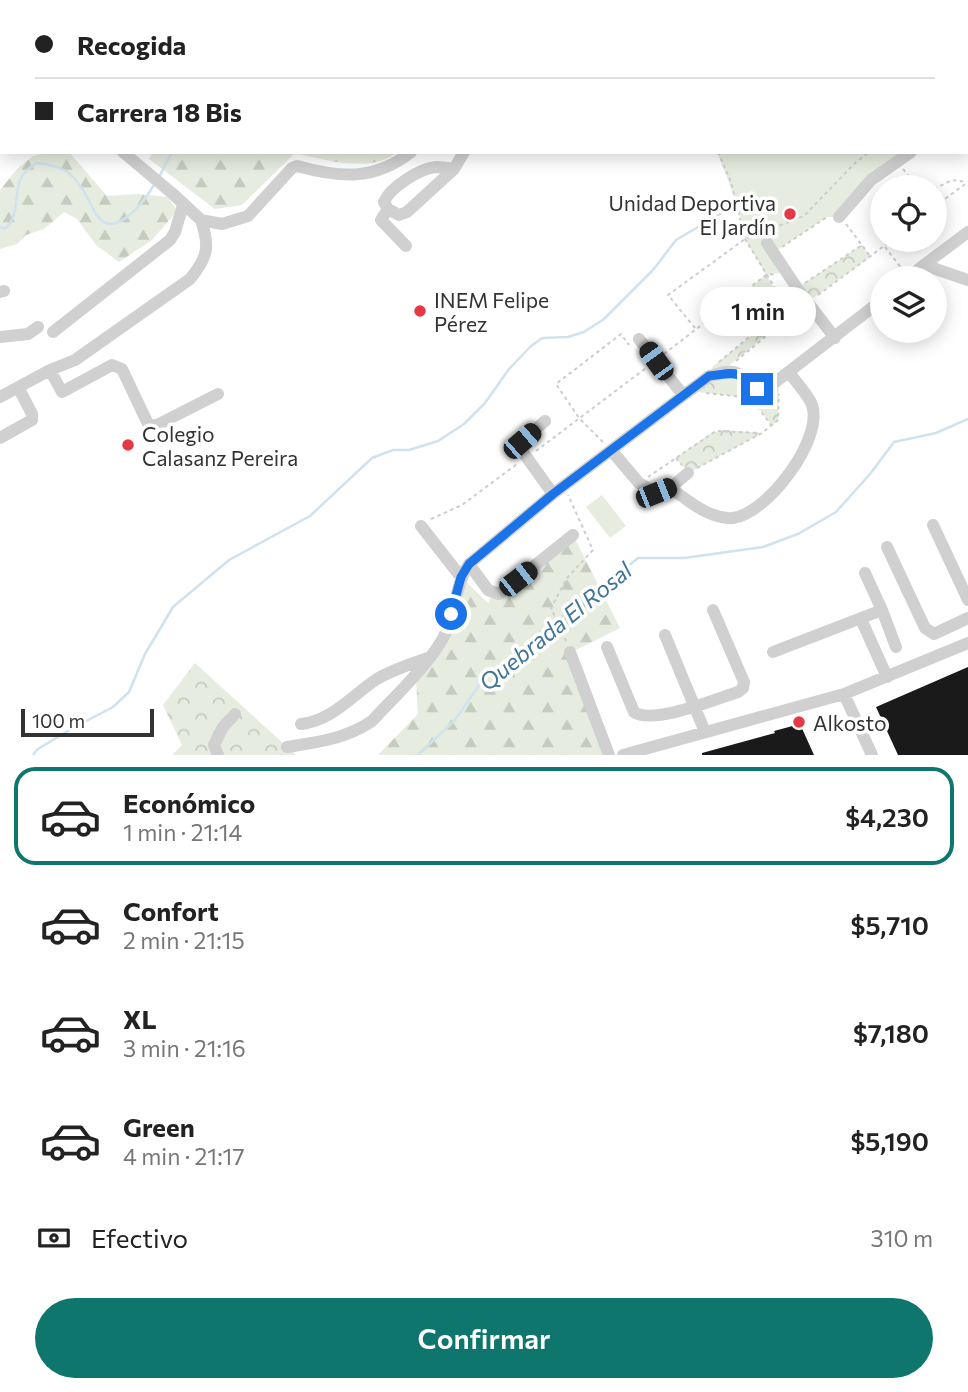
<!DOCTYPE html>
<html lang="es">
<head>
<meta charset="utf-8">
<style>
  :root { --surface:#fff; --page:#f6f6f6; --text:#222; --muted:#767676; --line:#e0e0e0; --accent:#0f766e }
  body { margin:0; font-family:Commissioner,sans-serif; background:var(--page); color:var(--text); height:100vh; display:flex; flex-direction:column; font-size:26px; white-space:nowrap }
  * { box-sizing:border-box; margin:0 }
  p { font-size:23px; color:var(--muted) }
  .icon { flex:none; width:38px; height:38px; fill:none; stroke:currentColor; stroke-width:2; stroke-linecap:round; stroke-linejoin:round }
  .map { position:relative; height:755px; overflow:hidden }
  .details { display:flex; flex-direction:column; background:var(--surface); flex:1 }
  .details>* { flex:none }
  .guide { position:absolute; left:0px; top:0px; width:970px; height:154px; box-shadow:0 4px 18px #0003; display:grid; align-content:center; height:154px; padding:0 35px; background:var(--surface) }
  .buttons { position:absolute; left:870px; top:175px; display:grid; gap:14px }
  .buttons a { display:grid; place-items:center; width:77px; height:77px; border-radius:50%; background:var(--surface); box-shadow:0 4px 18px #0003; font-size:35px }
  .scale { position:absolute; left:21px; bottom:18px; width:133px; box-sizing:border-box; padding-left:7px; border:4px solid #333; border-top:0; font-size:19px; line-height:24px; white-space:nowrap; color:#333; -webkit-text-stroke:5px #fff; paint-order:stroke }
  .end { position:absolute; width:32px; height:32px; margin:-16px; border:9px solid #1a73e8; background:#fff; box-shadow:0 0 0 4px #fff }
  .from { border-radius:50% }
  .bubble { position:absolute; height:49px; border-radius:24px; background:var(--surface); box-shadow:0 4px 18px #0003; font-size:23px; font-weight:600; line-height:49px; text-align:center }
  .car { position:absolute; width:21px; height:42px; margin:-21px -10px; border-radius:9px; box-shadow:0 0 5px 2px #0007; background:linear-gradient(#222 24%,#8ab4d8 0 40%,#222 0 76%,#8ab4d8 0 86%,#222 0) }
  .guide b { display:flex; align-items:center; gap:24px; height:66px; font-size:26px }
  .guide b+b { border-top:2px solid var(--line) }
  .guide i { width:18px; height:18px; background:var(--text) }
  ul { padding:12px 0 0; list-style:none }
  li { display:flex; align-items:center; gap:21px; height:98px; margin:0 14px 10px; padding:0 21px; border:4px solid transparent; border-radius:21px }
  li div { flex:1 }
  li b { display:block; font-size:26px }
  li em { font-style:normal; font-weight:600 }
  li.selected { border-color:var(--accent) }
  li>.icon { width:63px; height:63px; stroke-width:1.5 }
  .pay { display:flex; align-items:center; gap:18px; height:77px; padding:0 35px; font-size:26px }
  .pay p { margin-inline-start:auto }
  .button { display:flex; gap:14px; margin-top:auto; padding:14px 35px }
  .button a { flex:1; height:80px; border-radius:42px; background:var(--accent); color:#fff; font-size:28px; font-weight:600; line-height:80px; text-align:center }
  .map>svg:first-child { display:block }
  .forest { fill:url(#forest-firs) }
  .park { fill:url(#park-crowns) }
  .pitch { fill:#e6ecdf }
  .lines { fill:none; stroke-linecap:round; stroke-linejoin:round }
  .stream { stroke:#cfe2ee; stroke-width:2.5 }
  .building { fill:#1a1a1a }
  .path { stroke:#cdcdcd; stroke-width:2; stroke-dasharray:3.5 3.5; stroke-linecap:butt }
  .minor { stroke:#d0d0d0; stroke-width:12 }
  .route { stroke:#1a73e8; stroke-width:9 }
  .poi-dot { fill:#e63946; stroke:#fff; stroke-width:2.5 }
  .labels { text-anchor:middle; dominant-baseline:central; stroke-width:7; stroke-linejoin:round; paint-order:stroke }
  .poi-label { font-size:21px; fill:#333; stroke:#fff; text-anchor:start }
  .water-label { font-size:23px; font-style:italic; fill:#3f7597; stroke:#fff }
</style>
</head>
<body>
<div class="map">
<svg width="968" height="755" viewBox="0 0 968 755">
  <defs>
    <pattern id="forest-firs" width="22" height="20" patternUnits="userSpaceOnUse" patternTransform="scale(1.75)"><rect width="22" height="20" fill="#e6ecdf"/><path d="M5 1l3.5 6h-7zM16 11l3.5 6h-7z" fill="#c6cbc0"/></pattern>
    <pattern id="park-crowns" width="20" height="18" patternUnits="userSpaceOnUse" patternTransform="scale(1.75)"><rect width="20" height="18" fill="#e6ecdf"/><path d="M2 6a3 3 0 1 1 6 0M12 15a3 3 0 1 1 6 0" fill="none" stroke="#c6cbc0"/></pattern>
  </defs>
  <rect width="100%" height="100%" fill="#fff"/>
  <path class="forest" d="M52,152H69L107,196L139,194L168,197L177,211L152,240L119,262L96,245L77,219L64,212L44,229L26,235L17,244L0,249V190L17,169L33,156Z
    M153,152H397C370,174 326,160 295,153L242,205L215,209L149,159Z
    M573,535L620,628L570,653L609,755H378L418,714L416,678L443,637L461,577L488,603L493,593Z"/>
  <path class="park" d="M862,245L870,257L809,301L800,286Z
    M766,275L791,315L720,373L729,372L757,389L779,381L778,420L772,426L751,398L689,391L709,376L713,366L754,334L729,305Z
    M724,430L762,433L688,473L676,458L711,433Z
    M195,663L296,755H172L182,745L163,705Z"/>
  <path class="pitch" d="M717,152H911L897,161L839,217H827L777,250L786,272L766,275L745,239L737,204Z
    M602,495L626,526L610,538L586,507Z"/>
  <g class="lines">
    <path class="stream" d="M469,0L471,2
      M159,177L172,152
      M0,227L5,229C27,208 4,181 37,163C46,164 61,167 69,173C82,184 88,200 96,214C114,243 145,200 154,185
      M33,755L38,749L71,729L113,707L129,692L145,654L173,607L229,560L310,516L372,458L393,450H409L438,441L464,424L485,403L509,369L530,347L542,338L568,337L584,332L604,319L653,270L676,240L737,204
      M418,755L455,720L482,681L548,626L589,598L638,558H684L763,547L798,534L836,512L870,474L894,442L936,433L968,419"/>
  </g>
  <path class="building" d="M968,667V755H898L876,707Z
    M800,724L814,755H702V753L775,733L774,731Z"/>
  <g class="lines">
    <path class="path" d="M562,0L564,2
      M608,0L609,2
      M797,0L799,2
      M848,0L850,2
      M927,0L929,2
      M956,0L957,2
      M623,2L625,0
      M718,152L731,182L745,239L791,314
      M903,169L918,187
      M934,189L952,180L966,182
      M934,207L968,182
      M846,224L870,256
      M782,247L827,217
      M885,247L903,270
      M805,283L862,245
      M818,295L892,240
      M695,328L668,295L745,239L804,216L854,164L869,152
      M664,354L766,275L775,274
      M736,361L799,309
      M719,362L754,333L730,306
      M706,393L751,398L771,425
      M603,442L579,418L556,384L621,334L629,345
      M536,451L646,368
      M676,458L682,465
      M697,468L762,433L778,420L779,394
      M648,477L716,431L760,433
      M431,519L462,505L517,464
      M566,641L551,608L567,578L593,550L568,495"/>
    <path class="minor" d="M228,0L230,2
      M753,0L755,2
      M908,0V2
      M156,2L158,0
      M244,2L246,0
      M529,2L530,0
      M864,2L868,0
      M0,34H2
      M0,122H2
      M123,152L173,194L201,220L222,224L248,216L292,168L297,166C341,178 374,181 411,152
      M454,169C448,168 442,167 436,167C421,168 390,187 384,202L388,209L399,215L407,212L454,169L464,152
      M388,209L381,220L406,246
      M839,217L871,180L911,152
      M767,243L799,291L835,338
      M924,265L968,232
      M908,278L924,265L968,280
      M0,292L4,291
      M53,332L170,240L175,232L183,205
      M0,337L28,334L38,327
      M639,339L683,395
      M50,370L62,392L112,365L122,369L148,424L155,426L218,394
      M0,397L50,370L75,360L190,279C208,257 210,247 201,220
      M545,421L522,441L520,448L553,494
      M0,438L32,420V414L18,387
      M611,450L639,483L656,493L670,488L688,473
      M670,488C688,500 710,520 733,518C767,514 824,439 812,405C808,394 796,383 790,373
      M933,525L968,600
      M421,526L461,577
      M887,547L925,628L934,634L968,618
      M469,564L488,590L499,594L573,535
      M865,573L882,610
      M861,619L887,677
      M665,635L705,732
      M607,647L634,712C653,725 716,699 738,692L743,688L744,682L713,610
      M570,652L609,755
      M773,652L882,610L896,647
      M844,694L872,755
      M301,724C332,721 352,695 377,679C392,670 410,664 428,658
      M287,747C317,742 346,739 372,721C393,698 434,660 446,632C456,610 455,585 469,564L553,494L709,376C717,375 729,369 737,373C748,378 753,388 765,390L882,300
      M218,755L214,745L223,727L235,714
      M623,755L844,694L968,643"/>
  </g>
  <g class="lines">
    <path class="route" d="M451,614L461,577L469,564L553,494L709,376C736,373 735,369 757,389"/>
  </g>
  <g class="poi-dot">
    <circle cx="790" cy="214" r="7"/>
    <circle cx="420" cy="311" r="7"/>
    <circle cx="128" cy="445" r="7"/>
    <circle cx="799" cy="722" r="7"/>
  </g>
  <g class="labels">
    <g class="poi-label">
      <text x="776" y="202" text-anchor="end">Unidad Deportiva<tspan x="776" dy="24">El Jardín</tspan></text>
      <text x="434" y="299">INEM Felipe<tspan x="434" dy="24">Pérez</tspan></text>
      <text x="142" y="433">Colegio<tspan x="142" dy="24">Calasanz Pereira</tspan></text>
      <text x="813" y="722">Alkosto</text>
    </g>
    <g class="water-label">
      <text transform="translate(555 626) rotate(-39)">Quebrada El Rosal</text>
    </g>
  </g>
</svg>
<div class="buttons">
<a><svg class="icon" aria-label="locate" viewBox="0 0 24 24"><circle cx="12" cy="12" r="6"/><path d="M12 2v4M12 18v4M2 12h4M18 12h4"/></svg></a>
<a><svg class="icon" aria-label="layers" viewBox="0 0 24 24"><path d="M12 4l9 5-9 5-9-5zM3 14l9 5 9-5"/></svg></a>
</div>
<div class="scale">100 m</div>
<i class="end from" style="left:451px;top:614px"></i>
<i class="end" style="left:757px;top:389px"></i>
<div class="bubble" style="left:700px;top:287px;width:116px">1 min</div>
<i class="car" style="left:656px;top:361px;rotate:324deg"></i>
<i class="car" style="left:522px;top:441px;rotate:49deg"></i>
<i class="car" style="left:656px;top:493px;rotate:68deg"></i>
<i class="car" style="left:518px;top:579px;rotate:52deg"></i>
<div class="guide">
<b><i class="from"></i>Recogida</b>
<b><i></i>Carrera 18 Bis</b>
</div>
</div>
<section class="details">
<ul>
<li class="selected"><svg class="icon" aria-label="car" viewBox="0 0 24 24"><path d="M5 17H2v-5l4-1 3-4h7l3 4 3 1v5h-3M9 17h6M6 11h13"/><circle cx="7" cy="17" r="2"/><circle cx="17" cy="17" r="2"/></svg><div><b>Económico</b><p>1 min · 21:14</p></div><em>$4,230</em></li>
<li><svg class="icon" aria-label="car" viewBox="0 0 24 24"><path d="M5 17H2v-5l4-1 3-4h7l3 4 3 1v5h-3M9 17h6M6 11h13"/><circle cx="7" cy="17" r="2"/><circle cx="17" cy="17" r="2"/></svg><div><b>Confort</b><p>2 min · 21:15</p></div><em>$5,710</em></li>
<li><svg class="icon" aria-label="car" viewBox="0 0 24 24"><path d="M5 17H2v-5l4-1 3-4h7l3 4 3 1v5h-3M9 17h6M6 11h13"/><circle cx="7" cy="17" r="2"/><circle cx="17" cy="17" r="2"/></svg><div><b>XL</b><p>3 min · 21:16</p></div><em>$7,180</em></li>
<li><svg class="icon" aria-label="car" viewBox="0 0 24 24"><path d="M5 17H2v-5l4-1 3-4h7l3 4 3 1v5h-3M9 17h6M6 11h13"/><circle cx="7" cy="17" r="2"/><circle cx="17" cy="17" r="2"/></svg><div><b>Green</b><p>4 min · 21:17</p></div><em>$5,190</em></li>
</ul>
<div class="pay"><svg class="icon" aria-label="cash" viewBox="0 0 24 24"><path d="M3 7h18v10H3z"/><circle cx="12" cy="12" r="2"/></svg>Efectivo<p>310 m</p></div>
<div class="button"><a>Confirmar</a></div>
</section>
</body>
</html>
